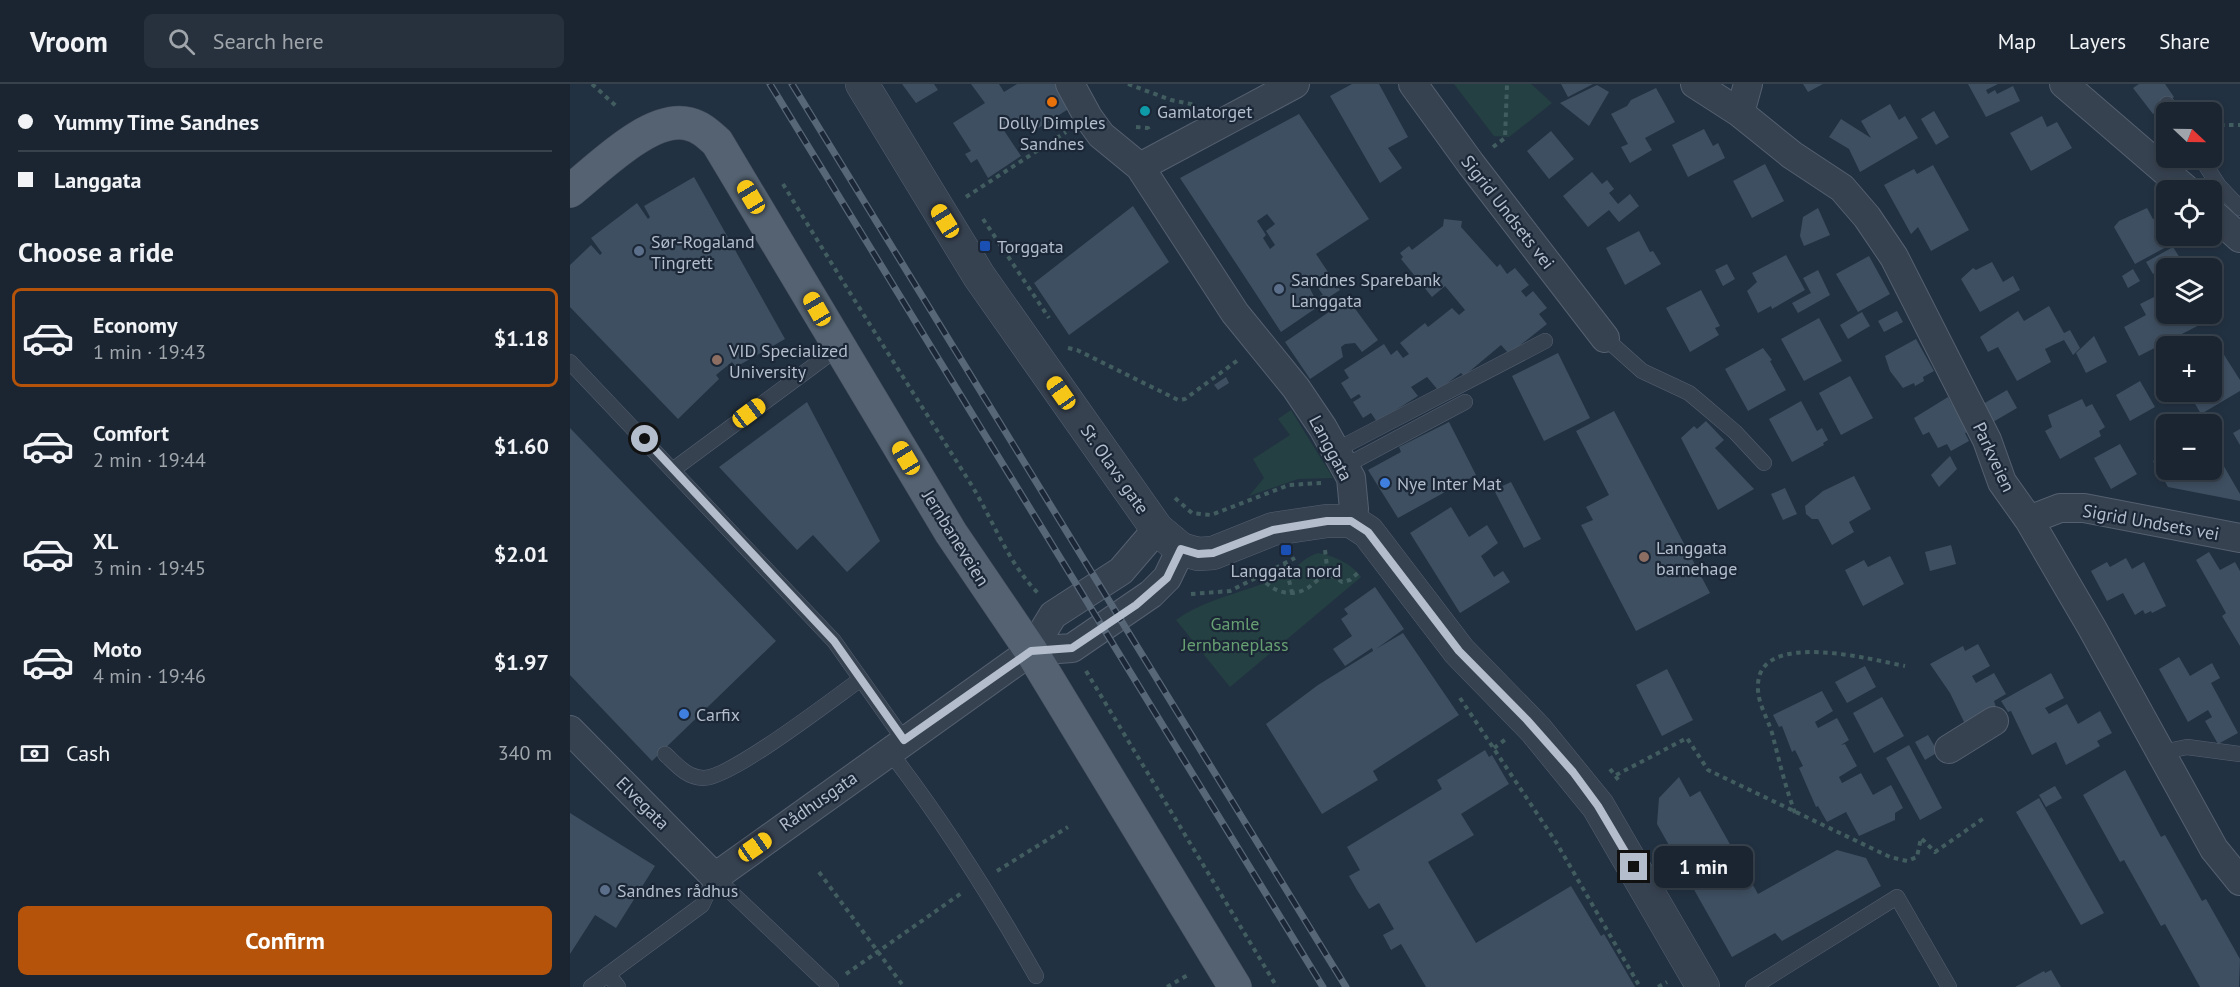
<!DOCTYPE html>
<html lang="en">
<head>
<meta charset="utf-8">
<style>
  :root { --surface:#1a2531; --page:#27313d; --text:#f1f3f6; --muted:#9fa5ab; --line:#38424d; --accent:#b45309 }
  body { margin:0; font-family:"PT Sans",sans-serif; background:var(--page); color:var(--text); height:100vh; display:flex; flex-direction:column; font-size:22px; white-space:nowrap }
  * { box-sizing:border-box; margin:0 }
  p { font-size:20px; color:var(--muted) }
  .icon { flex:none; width:33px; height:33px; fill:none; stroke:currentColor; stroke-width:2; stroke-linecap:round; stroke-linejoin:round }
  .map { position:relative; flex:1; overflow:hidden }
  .side { display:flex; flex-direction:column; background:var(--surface); width:570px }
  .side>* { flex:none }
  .banner { display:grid; align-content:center; height:132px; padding:0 18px; background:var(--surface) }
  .needle { width:39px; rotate:112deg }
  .buttons { position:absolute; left:1586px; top:18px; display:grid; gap:12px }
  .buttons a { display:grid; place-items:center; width:66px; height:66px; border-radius:9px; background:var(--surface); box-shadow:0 3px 9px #0003,0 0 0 2px var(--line); font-size:30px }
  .end { position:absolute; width:27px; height:27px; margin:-14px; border:8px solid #b3bdcc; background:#111; box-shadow:0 0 0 3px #111 }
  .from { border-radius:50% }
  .bubble { position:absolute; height:42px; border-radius:9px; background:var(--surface); box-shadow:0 3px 9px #0003,0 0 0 2px var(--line); font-size:20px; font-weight:700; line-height:42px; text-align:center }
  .car { position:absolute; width:18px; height:36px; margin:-18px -9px; border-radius:8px; box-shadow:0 0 4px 2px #0007; background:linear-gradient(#f5c518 24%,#345 0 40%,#f5c518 0 76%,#345 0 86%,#f5c518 0) }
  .banner b { display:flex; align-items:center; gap:21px; height:57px; font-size:22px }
  .banner b+b { border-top:2px solid var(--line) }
  .banner i { width:15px; height:15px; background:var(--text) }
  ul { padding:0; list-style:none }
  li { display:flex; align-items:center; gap:18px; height:99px; margin:0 12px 9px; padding:0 6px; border:3px solid transparent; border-radius:9px }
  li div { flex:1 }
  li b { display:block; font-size:22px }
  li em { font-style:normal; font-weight:700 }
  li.active { border-color:var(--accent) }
  li>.icon { width:54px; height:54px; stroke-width:1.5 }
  h2 { padding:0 18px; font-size:27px; line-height:72px }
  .pay { display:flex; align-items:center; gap:15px; height:66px; padding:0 18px; font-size:22px }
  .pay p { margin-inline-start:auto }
  .button { display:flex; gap:12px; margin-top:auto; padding:12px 18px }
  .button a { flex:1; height:69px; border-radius:9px; background:var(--accent); color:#fff; font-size:24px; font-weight:700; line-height:69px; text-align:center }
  header { display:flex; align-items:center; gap:36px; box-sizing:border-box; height:84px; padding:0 30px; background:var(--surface); border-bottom:2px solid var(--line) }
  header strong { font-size:28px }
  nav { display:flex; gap:33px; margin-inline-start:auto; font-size:21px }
  .search { width:420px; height:54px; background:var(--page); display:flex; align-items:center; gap:15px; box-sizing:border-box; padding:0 21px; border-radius:9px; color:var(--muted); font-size:22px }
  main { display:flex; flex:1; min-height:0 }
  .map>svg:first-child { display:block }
  .green { fill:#244042 }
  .building { fill:#3e4f61; fill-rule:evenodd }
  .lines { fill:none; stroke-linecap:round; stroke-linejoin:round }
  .service-casing { stroke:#54606f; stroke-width:16 }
  .minor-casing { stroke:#54606f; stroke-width:30 }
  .tertiary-casing { stroke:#54606f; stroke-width:34 }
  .primary-casing { stroke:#434e5d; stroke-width:34 }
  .path { stroke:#425d5f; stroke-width:4; stroke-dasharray:4.5 4.5; stroke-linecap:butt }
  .service { stroke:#374251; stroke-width:15 }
  .minor { stroke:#374251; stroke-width:28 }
  .tertiary { stroke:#374251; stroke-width:33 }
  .primary { stroke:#546271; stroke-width:33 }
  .rail-casing { stroke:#586778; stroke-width:7 }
  .rail { stroke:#1b2736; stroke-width:4.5; stroke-dasharray:14; stroke-linecap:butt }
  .route { stroke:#b3bdcc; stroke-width:8 }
  .food-dot { fill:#e8710a; stroke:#1b2736; stroke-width:2 }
  .culture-dot { fill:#0f9aa8; stroke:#1b2736; stroke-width:2 }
  .transit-dot { fill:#1a4fb4; stroke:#1b2736; stroke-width:2 }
  .service-dot { fill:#5c6f8a; stroke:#1b2736; stroke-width:2 }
  .education-dot { fill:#8d6e63; stroke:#1b2736; stroke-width:2 }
  .shop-dot { fill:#3f7fe0; stroke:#1b2736; stroke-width:2 }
  .labels { text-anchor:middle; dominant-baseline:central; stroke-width:4.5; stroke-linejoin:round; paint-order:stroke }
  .poi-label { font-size:18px; fill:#b3bdcc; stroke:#1b2736; text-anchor:start }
  .street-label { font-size:18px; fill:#b3bdcc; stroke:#1b2736 }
  .park-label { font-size:18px; fill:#679f72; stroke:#1b2736 }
</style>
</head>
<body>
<header>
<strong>Vroom</strong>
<div class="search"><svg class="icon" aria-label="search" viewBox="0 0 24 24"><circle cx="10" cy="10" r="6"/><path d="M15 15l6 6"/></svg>Search here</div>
<nav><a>Map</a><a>Layers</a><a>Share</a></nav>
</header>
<main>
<section class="side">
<div class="banner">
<b><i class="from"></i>Yummy Time Sandnes</b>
<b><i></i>Langgata</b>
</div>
<h2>Choose a ride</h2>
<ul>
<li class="active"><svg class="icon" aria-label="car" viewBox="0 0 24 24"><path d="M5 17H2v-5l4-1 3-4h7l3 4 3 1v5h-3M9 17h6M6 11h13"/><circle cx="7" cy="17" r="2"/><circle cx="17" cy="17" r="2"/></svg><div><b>Economy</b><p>1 min · 19:43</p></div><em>$1.18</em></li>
<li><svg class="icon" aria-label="car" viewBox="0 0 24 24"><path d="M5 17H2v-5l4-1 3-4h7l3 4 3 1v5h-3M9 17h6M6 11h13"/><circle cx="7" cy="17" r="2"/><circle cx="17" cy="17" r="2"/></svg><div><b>Comfort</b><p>2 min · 19:44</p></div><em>$1.60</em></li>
<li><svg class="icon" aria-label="car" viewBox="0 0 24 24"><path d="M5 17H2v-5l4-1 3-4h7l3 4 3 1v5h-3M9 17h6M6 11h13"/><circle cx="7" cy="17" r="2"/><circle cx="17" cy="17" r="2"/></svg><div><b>XL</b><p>3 min · 19:45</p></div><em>$2.01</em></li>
<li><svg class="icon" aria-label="car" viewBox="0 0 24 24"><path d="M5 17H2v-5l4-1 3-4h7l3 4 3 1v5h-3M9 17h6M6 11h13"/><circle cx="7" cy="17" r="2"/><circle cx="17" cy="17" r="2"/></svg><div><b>Moto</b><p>4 min · 19:46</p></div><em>$1.97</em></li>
</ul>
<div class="pay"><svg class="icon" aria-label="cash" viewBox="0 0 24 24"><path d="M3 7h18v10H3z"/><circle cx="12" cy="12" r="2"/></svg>Cash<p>340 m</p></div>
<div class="button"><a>Confirm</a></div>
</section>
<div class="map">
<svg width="1670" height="903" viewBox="0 0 1670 903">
  <rect width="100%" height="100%" fill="#223141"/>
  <path class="green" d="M884,0H961L982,19L939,53L924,52Z
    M721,326L763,394L728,395L679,412L694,394L683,375L720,351L708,335Z
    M748,469C764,472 781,479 791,493L660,603L606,536C637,514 677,508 713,492C726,486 733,473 748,469Z"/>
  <path class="building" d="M332,0H364L368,6L346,19Z
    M401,0H429L434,8L447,0H485L500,24L467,45L460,33L449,40L446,37L433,45L451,72L418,94L407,75L401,79L395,70L401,67L383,39L415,19Z
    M782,0H809L838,53L818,64L832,84L810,99L760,12Z
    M991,0H1023L998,13Z
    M1233,0H1253L1238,8Z
    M1398,0H1428L1416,6L1418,10L1425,6L1427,10L1443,2L1450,17L1416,33Z
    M1569,0H1595L1604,13L1583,30L1563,4Z
    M1027,1L1039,8L1019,42L990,19Z
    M1086,4L1105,38L1075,54L1082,66L1060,79L1051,63L1058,60L1041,30L1057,22L1061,16Z
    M1320,20L1329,36L1335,32L1348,54L1290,88L1279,65L1259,53L1271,35L1301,54L1291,37Z
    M1364,27L1379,53L1366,61L1351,35Z
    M729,30L799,135L746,170L770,206L753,217L750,212L753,211L740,192L736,197L749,222L711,248L610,94ZM697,130L705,140L696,147L705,161L700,165L693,154L696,151L687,137Z
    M1472,32L1477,43L1487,38L1502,64L1461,87L1440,49Z
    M1134,45L1143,62L1148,59L1155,74L1118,93L1102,61Z
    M981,47L1004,75L979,95L957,67Z
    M1195,80L1214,117L1182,134L1163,97Z
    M1363,81L1399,146L1361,167L1348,143L1341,150L1314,101L1344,85L1347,90Z
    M1022,88L1032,100L1037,96L1044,105L1039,109L1048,120L1060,110L1069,122L1049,138L1039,126L1018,143L993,112Z
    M124,93L215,255L166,283L162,278L146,291L149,295L108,335L0,223V181L21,161L30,171L32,169L21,154L67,119L78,135L80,133L74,122Z
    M563,122L599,178L499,251L464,199Z
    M1248,124L1260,151L1234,162L1230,152L1233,133Z
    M1577,124L1583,135L1588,133L1592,140L1595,148L1591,150L1598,162L1565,180L1544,143L1549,137Z
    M874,135L892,137L891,143L927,183L930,180L937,190L945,184L959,201L951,207L956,213L963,207L977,224L969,230L977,240L939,270L931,261L894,292L891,289L868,306L857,293L841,303L848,312L807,338L801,329L793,334L783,318L791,313L789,310L781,315L771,299L779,294L774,286L814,260L821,271L827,266L833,274L839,270L830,259L855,239L858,243L882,224L889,231L895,226L875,202L862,213L831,175L833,173L830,169L839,162L842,166L873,142Z
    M1069,147L1080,168L1083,167L1091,180L1055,201L1036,164Z
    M1603,163L1610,174L1583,190L1576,178Z
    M1216,171L1235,206L1202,225L1201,222L1188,229L1177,207L1187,198L1182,189Z
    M1299,172L1320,210L1288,228L1266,190Z
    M1422,178L1433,198L1443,192L1450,206L1410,228L1391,195L1403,184L1406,186Z
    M1157,180L1165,195L1153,202L1145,186Z
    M1563,185L1570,197L1558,204L1552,192Z
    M1248,186L1260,211L1228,229L1222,219L1241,209L1233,194Z
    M1131,206L1150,242L1145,244L1149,251L1120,268L1096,224Z
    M1596,207V230H1641L1643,234L1569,272L1554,243L1576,231L1570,220Z
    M778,215L808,256L792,268L785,259L775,260L771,263L773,273L740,295L715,258Z
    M1479,222L1494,249L1500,246L1510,264L1503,271L1494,256L1483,261L1475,265L1481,278L1447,297L1428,263L1418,268L1410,253L1448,227L1454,237Z
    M1327,227L1333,238L1314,248L1308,237Z
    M1292,228L1300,242L1278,255L1270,241Z
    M1249,234L1272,277L1234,297L1211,255Z
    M1524,252L1537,278L1516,289L1506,269Z
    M1346,255L1364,287L1353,293L1354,297L1345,302L1344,299L1333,304L1320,287L1315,272Z
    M1193,264L1202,276L1200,277L1216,306L1178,327L1155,285Z
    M1651,266L1670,296V307L1631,330L1618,308H1641V272Z
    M988,269L1020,334L974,357L942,292Z
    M1280,292L1303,334L1271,351L1249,309Z
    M656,293L659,299L648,306L644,301Z
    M1570,297L1585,323L1560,337L1546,311Z
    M1437,306L1447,324L1423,338L1413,320Z
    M1378,313L1398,348L1395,349L1399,357L1381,367L1377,360L1368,364L1359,348L1353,351L1344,334Z
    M1512,315L1516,323L1522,320L1535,343L1529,347L1531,352L1490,375L1475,347L1482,343L1478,331Z
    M1231,317L1247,347L1252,344L1258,356L1253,359L1254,361L1222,378L1199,335Z
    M237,318L310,457L277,488L243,451L227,466L149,383Z
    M1044,327L1140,509L1066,547L1011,441L1023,436L1016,423L1039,411L1006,347Z
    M1136,337L1154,356L1145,364L1184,405L1148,426L1111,354L1124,342L1127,345Z
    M879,338L906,391L828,434L798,386L831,368L829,363Z
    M0,344L206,557L82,677L0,591Z
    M1670,345V361L1663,349Z
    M1550,360L1567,390L1541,405L1524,374Z
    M1641,360L1670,410V417L1598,403L1583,377L1596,370V386H1641Z
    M1380,372L1387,385L1369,403L1361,391Z
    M1284,392L1301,425L1279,438L1284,448L1262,461L1248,435H1242L1236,430L1235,422L1253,407Z
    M941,398L971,455L954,464L924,406Z
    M1215,404L1227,430L1213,436L1201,410Z
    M881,423L899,453L917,441L928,459L911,472L924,493L933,487L940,498L890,529L840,449Z
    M1381,461L1386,480L1360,487L1355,468Z
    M1639,468L1650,486L1665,478L1670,487V562L1652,532L1656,529L1626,476Z
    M1320,472L1334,500L1293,522L1275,486L1294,476L1298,483Z
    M1556,474L1562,485L1574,478L1596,522L1582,529L1581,527L1575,530L1573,526L1565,531L1553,509L1537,517L1521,487L1537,478L1540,483Z
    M710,487L713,492L697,499L695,494Z
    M805,503L834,545L806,565L833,549L889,631L803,687L808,696L752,730L696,640L748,601L803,567L802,564L775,582L763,565L782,552L771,535L778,530L774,525Z
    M1408,560L1420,582L1402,592L1406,599L1424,589L1436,610L1424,617L1426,623L1395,640L1380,609L1360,580L1393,562L1395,567Z
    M1609,573L1620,592L1642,579L1650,594L1641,599L1668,649L1648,660L1635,637L1642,633L1638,626L1618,638L1589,585Z
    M1295,582L1306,603L1277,619L1265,598Z
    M1097,585L1123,636L1092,652L1066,601Z
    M1481,589L1494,614L1475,624L1479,630L1497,620L1508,640L1530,627L1542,649L1527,657L1530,662L1496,681L1486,658L1462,671L1441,627L1438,628L1431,617Z
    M1252,607L1263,627L1245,638L1248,644L1267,634L1279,656L1271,661L1275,660L1287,682L1269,693L1272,699L1291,689L1303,711L1321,701L1333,724L1325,729V736L1289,752L1276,728L1257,738L1248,722L1246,723L1229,684L1233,682L1225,666L1222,668L1212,642L1209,643L1203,631Z
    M1312,613L1334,652L1304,669L1283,629Z
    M1358,651L1368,668L1355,676L1345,658Z
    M1339,661L1372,724L1350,736L1316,674Z
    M915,666L919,673L922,671L939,700L891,730L904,751L858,778L906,859L1001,802L1031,852L1034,850L1065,903H856L831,860L821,866L813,851L824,845L809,819L799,825L787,806L779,792L790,786L777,763L872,705L867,696Z
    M1555,686L1591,753L1595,751L1632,817L1636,815L1670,875L1669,903H1630L1595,840L1591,842L1554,776L1550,778L1513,711Z
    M1109,693L1120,713L1130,707L1188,810L1267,766L1296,774L1311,802L1212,857L1205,849L1162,873L1087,740L1089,714Z
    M1485,702L1492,714L1476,723L1469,711Z
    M1469,714L1534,829L1511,841L1446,728Z
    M0,729L85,782L46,844L25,831L0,870Z
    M1481,886L1491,903H1445L1474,887L1475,889Z"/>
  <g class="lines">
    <g class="service-casing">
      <path id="service" d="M1597,20L1603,28
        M1631,74L1649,102L1670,124
        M1035,254L1072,287L1119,309L1131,319L1165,348L1194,379
        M0,278L264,557L334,656
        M766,366L975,257
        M775,382L895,318
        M104,385L269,263
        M319,667C375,739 421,813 466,892
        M1593,668L1617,663L1670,670
        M95,670C107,681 116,693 133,694C160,695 264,614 291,595
        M38,890L48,903
        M21,903L132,821L145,793L261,903
        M1183,903L1327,813L1379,903"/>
    </g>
    <g class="minor-casing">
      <path id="minor" d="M500,0L518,33L531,51L570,83L665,229L726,304L753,344L781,394L784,425L781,437
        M843,0L901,80L1035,254
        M1125,0L1170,29L1222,71L1272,104L1297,133L1324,173L1417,356L1432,398L1459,436L1522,544L1644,765L1670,797
        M1494,0L1617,106
        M1170,29L1178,0
        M570,83L725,0
        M1641,128L1670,154
        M1459,436L1490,424H1514L1670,454
        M461,567L502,564L581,510L597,494L611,465
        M0,646L145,793L461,567L483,531L551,487L587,445
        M1379,665L1424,637"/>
    </g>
    <g class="tertiary-casing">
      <path id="tertiary" d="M292,0L409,192L587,445L611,465L628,470L643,469L703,445L757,437H781L798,448L889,567L966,646L1028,722L1133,903"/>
    </g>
    <g class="primary-casing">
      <path id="primary" d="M0,107C28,85 81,30 119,40C131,43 138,50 147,58L381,449L461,567L665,903"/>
    </g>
    <path class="path" d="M22,0L46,22
      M558,0L601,16L626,21
      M1641,41H1670
      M566,43L578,44L580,48
      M923,63L935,54L937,0
      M213,100C274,201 337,299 399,397C423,435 437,478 468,509
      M396,113L496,48
      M413,135L479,234
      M498,264L507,266L608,316L615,315L668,276
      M605,414L622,429L641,431L719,401L751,399
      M755,466L758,491
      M715,479L722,509
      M690,492C701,507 719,514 736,505C742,502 748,494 755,492C761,490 768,495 772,498L780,496L790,487
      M621,510L660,507L725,474
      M516,587L707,903
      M890,614L986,758L1070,903
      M924,664L936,655
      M1040,685L1050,698
      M1046,691L1117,654L1138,686L1320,773L1337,777L1347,773L1351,754L1365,768L1414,734
      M1225,729C1215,702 1209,676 1202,649C1197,632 1187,619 1188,601C1189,545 1303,576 1335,582
      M427,787L498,743
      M249,788L334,903
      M276,890L393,808
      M597,903L618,891
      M1088,903L1097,898"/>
    <use href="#service" class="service"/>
    <use href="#minor" class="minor"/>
    <use href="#tertiary" class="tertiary"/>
    <use href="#primary" class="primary"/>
    <g class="rail-casing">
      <path id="rail" d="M200,0L753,903
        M222,0L776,903"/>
    </g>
    <use href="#rail" class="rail"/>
  </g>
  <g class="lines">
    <path class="route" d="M75,355L264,557L334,656L461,567L502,564L566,521L597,494L611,465L628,470L643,469L703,446L757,437H781L798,448L889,567L957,636L1003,688L1028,722L1064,783"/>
  </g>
  <circle class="food-dot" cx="482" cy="18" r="6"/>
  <circle class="culture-dot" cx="575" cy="27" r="6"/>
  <g class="transit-dot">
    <rect x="409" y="156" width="12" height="12" rx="3"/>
    <rect x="710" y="460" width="12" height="12" rx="3"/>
  </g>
  <g class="service-dot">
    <circle cx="69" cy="167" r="6"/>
    <circle cx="709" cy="205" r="6"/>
    <circle cx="35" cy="806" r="6"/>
  </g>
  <g class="education-dot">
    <circle cx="147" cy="276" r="6"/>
    <circle cx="1074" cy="473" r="6"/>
  </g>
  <g class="shop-dot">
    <circle cx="815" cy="399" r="6"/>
    <circle cx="114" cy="630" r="6"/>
  </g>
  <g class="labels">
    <g class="poi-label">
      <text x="587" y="27">Gamlatorget</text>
      <text x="482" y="38" text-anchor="middle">Dolly Dimples<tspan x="482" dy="21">Sandnes</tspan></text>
      <text x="81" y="157">Sør-Rogaland<tspan x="81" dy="21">Tingrett</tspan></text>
      <text x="427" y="162">Torggata</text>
      <text x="721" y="195">Sandnes Sparebank<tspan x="721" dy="21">Langgata</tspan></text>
      <text x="159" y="266">VID Specialized<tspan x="159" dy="21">University</tspan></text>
      <text x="827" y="399">Nye Inter Mat</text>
      <text x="1086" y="463">Langgata<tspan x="1086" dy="21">barnehage</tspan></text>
      <text x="716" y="486" text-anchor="middle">Langgata nord</text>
      <text x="126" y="630">Carfix</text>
      <text x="47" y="806">Sandnes rådhus</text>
    </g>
    <g class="street-label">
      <text transform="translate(938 128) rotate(52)">Sigrid Undsets vei</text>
      <text transform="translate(761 364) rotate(62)">Langgata</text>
      <text transform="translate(1424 373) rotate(65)">Parkveien</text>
      <text transform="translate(545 385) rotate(55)">St. Olavs gate</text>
      <text transform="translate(1581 438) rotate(10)">Sigrid Undsets vei</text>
      <text transform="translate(386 454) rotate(58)">Jernbaneveien</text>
      <text transform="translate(248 717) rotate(-35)">Rådhusgata</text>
      <text transform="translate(73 719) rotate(45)">Elvegata</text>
    </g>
    <g class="park-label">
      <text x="665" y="539">Gamle<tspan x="665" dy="21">Jernbaneplass</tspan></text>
    </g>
  </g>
</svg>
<div class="buttons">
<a><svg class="needle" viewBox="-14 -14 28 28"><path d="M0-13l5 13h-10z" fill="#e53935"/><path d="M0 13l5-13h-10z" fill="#9fa5ab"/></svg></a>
<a><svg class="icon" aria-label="locate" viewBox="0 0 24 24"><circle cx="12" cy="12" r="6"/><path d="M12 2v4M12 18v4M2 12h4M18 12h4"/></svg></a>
<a><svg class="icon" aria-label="layers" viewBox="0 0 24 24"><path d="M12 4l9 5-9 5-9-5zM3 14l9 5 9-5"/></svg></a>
<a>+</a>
<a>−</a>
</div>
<i class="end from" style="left:75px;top:355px"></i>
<i class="end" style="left:1064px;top:783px"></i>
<div class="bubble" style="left:1084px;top:762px;width:99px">1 min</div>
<i class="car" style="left:181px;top:113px;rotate:329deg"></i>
<i class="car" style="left:375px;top:137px;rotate:328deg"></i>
<i class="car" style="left:247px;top:225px;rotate:330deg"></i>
<i class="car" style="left:491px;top:309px;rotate:325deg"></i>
<i class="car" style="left:179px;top:329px;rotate:53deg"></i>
<i class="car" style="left:336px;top:374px;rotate:329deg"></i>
<i class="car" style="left:185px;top:763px;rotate:55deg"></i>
</div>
</main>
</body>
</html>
